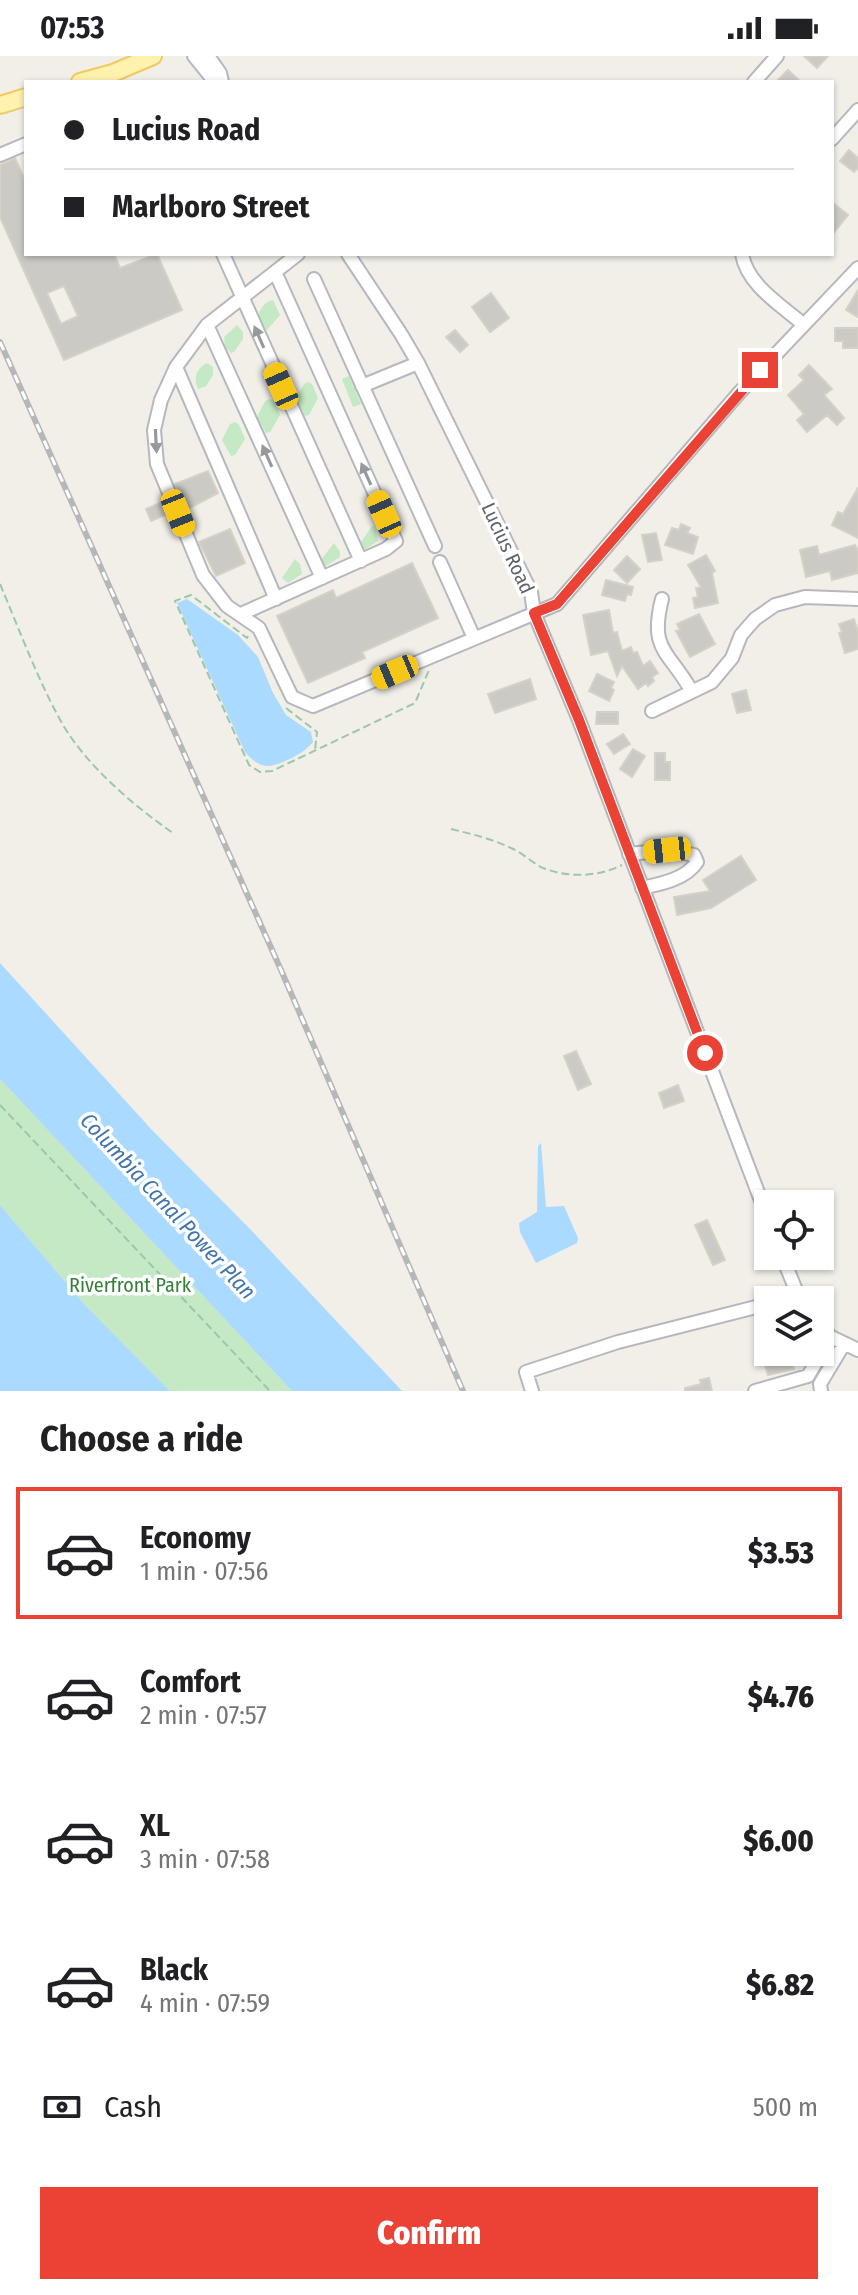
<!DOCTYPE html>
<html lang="en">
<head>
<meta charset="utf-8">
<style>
  :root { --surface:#fff; --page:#f6f6f6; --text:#202124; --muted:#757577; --line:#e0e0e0; --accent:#ea4335 }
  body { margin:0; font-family:"Fira Sans Condensed",sans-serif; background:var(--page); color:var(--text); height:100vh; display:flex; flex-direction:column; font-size:30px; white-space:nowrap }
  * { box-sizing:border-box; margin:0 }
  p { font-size:26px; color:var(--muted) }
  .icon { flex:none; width:44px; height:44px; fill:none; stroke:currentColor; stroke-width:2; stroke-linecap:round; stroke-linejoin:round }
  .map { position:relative; height:1335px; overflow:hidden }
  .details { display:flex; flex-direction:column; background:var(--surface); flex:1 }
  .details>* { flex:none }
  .top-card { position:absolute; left:24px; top:24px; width:810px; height:176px; border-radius:0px; box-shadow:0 2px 6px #0004; display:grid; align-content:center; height:176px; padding:0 40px; background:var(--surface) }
  .buttons { position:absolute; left:754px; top:1134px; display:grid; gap:16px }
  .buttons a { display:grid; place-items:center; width:80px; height:80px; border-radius:0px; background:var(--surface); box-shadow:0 2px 6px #0004; font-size:40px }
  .end { position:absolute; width:36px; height:36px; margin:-18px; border:10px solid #ea4335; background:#fff; box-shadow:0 0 0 4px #fff }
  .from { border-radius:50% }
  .car { position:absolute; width:24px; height:48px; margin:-24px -12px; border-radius:10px; box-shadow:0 0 6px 2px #0007; background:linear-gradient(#f5c518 24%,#345 0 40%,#f5c518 0 76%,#345 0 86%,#f5c518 0) }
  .top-card b { display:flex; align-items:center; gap:28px; height:76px; font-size:30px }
  .top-card b+b { border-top:2px solid var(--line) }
  .top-card i { width:20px; height:20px; background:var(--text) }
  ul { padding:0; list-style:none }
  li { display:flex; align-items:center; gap:24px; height:132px; margin:0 16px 12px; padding:0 24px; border:4px solid transparent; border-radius:0px }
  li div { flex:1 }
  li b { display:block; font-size:30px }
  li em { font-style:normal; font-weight:800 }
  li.on { border-color:var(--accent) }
  li>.icon { width:72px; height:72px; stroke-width:1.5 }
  h2 { padding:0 40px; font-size:36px; line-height:96px }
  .pay { display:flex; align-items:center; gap:20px; height:88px; padding:0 40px; font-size:30px }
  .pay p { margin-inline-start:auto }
  .action { display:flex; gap:16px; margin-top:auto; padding:16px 40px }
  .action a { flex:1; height:92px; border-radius:0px; background:var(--accent); color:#fff; font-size:32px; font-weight:800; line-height:92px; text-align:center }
  .status { display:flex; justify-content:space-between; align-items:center; height:56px; padding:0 40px; background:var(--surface); direction:ltr }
  .status svg { height:22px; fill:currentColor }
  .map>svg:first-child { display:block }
  .green { fill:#c5e8c5 }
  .water { fill:#aadaff }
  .building { fill:#cccac5; stroke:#d6d1c6; stroke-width:2; fill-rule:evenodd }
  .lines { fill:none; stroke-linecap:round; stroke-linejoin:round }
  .minor-casing { stroke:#b5b8bc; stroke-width:16 }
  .major-casing { stroke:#f2c960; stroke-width:20 }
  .path { stroke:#9cc7a9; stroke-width:2; stroke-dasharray:8 4; stroke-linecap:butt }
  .minor { stroke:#fff; stroke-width:12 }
  .major { stroke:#fff2af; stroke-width:16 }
  .rail-casing { stroke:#b6b7b8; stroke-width:6 }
  .rail { stroke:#fff; stroke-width:3; stroke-dasharray:9; stroke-linecap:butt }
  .oneway { fill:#979a9d }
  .route { stroke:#ea4335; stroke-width:10 }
  .labels { text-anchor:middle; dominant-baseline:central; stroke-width:7; stroke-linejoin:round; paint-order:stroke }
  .street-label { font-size:20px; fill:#5f6368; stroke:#fff }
  .park-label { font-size:20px; fill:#348238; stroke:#fff }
  .water-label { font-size:22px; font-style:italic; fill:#4174aa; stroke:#fff }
</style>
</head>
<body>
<div class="status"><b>07:53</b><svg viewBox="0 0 49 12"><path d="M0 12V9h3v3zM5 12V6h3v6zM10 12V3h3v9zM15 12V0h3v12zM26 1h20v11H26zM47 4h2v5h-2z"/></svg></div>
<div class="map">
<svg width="858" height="1335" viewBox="0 0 858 1335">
  <rect width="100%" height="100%" fill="#f1efe8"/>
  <path class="green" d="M273,244L280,259L267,274L258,261C260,253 265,245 273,244Z
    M237,269L243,276V283L234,296L231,297L225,291L224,281Z
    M207,307L213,311V319L206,330L198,333C193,322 196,313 207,307Z
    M349,320L361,348L353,351L342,323Z
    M308,326L312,328L318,342L309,359L304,360L295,344L304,328Z
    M270,343L274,345L280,359L270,376L266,377L257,361L265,345Z
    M235,366L239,369L245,383L235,399L231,400L222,384L230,368Z
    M372,470L375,471L378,485L364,494L359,489Z
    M334,487L340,496V501L326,510L320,505Z
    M295,503L300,508L302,518L288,527L282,522Z
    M0,1023L292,1335H170L85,1249L0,1149Z"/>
  <path class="water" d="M187,543L238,579L258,601L273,637L286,659L311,676L313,686C306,694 301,697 292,702C270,712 262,715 245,696L177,547Z
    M0,907L152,1074L250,1173L402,1335H292L0,1023Z
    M541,1087L546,1151L564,1150L578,1182L577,1187L536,1207L520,1176L519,1167L537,1156L538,1090Z
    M0,1149L85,1249L170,1335H0Z"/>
  <path class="building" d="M804,0H828L817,12Z
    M788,14L801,26H776Z
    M849,94L858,102V112L854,116L840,105Z
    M15,102L26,127V198H114L120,212L157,198L182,254L64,304L0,161V109ZM64,230L78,260L61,268L47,237Z
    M832,146L848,159L832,179Z
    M858,234V261L846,254Z
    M491,237L509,262L490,276L472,251Z
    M835,272H858V292H843V285H835Z
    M455,274L468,289L460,296L446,281Z
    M809,309L832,333L824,339L844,362L837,369L827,359L807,376L797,364L804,358L788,339L804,324L799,319Z
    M208,415L218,437L186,454L175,428Z
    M858,432V482L832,469L838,456L843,458Z
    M160,447L165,459L151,465L146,453Z
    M681,468L690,472L687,477L698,481L693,498L665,489L672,472L679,474Z
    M230,473L245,507L216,520L199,486Z
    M656,477L662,504L648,506L642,479Z
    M855,489L858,495V517L832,524L830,515L806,521L800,494L817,490L819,499Z
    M706,499L715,515L712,517L718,547L695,552L693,542L698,541L696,532L701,531L688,509Z
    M627,500L640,513L627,527L614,514Z
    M412,507L438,562L362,596L365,602L308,627L277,560L333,534L336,542Z
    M606,524L633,531L631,539L627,538L625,545L602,539Z
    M609,554L613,577L617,576L622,595L631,591L633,597L637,596L643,610L650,605L658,617L652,621L654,625L648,630L646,627L638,633L622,610L617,620L608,595L591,599L583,559Z
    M699,558L715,588L690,601L676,575L680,574L677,568Z
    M854,563L858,576V593L845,597L839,577L842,576L839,568Z
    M597,618L614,626L611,632L614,634L609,645L589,635Z
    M530,623L536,643L495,657L488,638Z
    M746,634L751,654L737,657L732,638Z
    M597,656H618V668H596Z
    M623,678L630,688L614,698L607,688Z
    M633,693L645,700L632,721L620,713Z
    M655,697H665V706H670V724H655Z
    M741,800L756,824L711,852L677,859L674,841L710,835L703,824Z
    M576,995L591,1028L578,1034L564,1000Z
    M678,1029L684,1045L664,1052L659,1037Z
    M707,1164L725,1204L713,1209L695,1169Z
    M789,1297L794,1313L768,1319L763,1303Z
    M709,1322L712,1335H685V1332L701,1328L700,1324Z"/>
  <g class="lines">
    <g class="minor-casing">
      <path id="minor" d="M194,0L215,26
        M208,0L220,17L222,26
        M754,26L777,0
        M832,83L858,54
        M0,99L26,88
        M223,198L361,505
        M298,198L207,269L176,311L161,344L154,374L157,408L203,519L227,550L259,572L292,641L313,650L557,548L739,337L858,212
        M348,198L401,278L418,307L531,536L534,557L579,664L768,1163
        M742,198C747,229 781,249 803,268
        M314,223L435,490
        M207,269L322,522
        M176,311L276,543
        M362,330L418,307
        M440,506L474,582
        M662,543C649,594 668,594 691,634
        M241,558L386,493L396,485L276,218
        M652,655L712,626L732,602L741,579L755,563L775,549L805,541L858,543
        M629,798L667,794L694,799L697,806C686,823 661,828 642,832
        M782,1200L800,1244
        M820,1270L831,1281L858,1294
        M532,1335L526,1316L618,1286L768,1248
        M755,1335L808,1320L831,1281
        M821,1335L820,1328L844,1288"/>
    </g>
    <g class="major-casing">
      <path id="major" d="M80,26L113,17L153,0
        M0,49L26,41"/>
    </g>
    <path class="path" d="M0,528C20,575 38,625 63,669C88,711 134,750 173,777
      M248,580L247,582L191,539L175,545L249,709L260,716L272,715L415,647L429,614
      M286,652L317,676L315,694
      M451,773C472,778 492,783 511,792C523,797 532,807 543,812C568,822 598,821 622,809
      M0,1049L270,1335"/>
    <use href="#minor" class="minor"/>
    <use href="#major" class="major"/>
    <g class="rail-casing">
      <path id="rail" d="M0,286L281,914L463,1335"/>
    </g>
    <use href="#rail" class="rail"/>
  </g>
  <defs><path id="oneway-solid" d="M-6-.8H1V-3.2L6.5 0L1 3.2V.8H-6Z" transform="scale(2)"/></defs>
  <g class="oneway">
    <use href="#oneway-solid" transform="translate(259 281) rotate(-114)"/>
    <use href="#oneway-solid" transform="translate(156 385) rotate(87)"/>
    <use href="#oneway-solid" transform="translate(267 400) rotate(-114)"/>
    <use href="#oneway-solid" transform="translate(366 418) rotate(-114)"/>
  </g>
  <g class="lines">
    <path class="route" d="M705,997L579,664L534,557L557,548L760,314"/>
  </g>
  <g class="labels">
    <g class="street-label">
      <text transform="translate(508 492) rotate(65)">Lucius Road</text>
    </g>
    <g class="park-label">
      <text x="130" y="1229">Riverfront Park</text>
    </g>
    <g class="water-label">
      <text transform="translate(168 1150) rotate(47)">Columbia Canal Power Plan</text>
    </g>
  </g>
</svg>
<div class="buttons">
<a><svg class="icon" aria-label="locate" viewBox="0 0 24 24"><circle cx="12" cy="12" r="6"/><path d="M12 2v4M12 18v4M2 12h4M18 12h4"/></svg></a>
<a><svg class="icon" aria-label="layers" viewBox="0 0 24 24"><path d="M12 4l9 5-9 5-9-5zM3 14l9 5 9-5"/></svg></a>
</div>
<i class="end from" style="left:705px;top:997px"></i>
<i class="end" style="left:760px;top:314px"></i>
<i class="car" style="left:281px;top:330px;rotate:336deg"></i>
<i class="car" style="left:178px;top:457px;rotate:158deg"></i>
<i class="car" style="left:384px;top:458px;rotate:336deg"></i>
<i class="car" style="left:395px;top:616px;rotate:247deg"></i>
<i class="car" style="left:667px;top:794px;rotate:264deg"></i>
<div class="top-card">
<b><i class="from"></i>Lucius Road</b>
<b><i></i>Marlboro Street</b>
</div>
</div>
<section class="details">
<h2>Choose a ride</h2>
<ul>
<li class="on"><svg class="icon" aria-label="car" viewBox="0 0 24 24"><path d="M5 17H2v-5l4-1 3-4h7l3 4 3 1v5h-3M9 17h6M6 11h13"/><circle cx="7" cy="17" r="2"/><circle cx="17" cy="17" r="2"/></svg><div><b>Economy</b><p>1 min · 07:56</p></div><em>$3.53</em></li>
<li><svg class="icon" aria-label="car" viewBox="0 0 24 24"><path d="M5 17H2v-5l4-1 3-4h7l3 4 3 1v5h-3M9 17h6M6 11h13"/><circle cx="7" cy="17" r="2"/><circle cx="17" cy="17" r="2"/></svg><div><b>Comfort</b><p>2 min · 07:57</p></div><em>$4.76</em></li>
<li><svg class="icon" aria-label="car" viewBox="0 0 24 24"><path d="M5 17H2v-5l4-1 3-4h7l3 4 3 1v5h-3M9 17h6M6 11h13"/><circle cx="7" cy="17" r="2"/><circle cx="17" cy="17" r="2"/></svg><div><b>XL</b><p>3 min · 07:58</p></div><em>$6.00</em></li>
<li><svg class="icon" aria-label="car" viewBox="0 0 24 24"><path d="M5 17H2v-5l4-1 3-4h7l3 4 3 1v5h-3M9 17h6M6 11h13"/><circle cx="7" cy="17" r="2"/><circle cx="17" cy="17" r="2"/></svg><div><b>Black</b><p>4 min · 07:59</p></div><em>$6.82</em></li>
</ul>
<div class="pay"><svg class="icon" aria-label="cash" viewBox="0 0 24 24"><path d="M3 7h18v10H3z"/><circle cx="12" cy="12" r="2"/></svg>Cash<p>500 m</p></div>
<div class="action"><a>Confirm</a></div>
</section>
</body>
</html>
